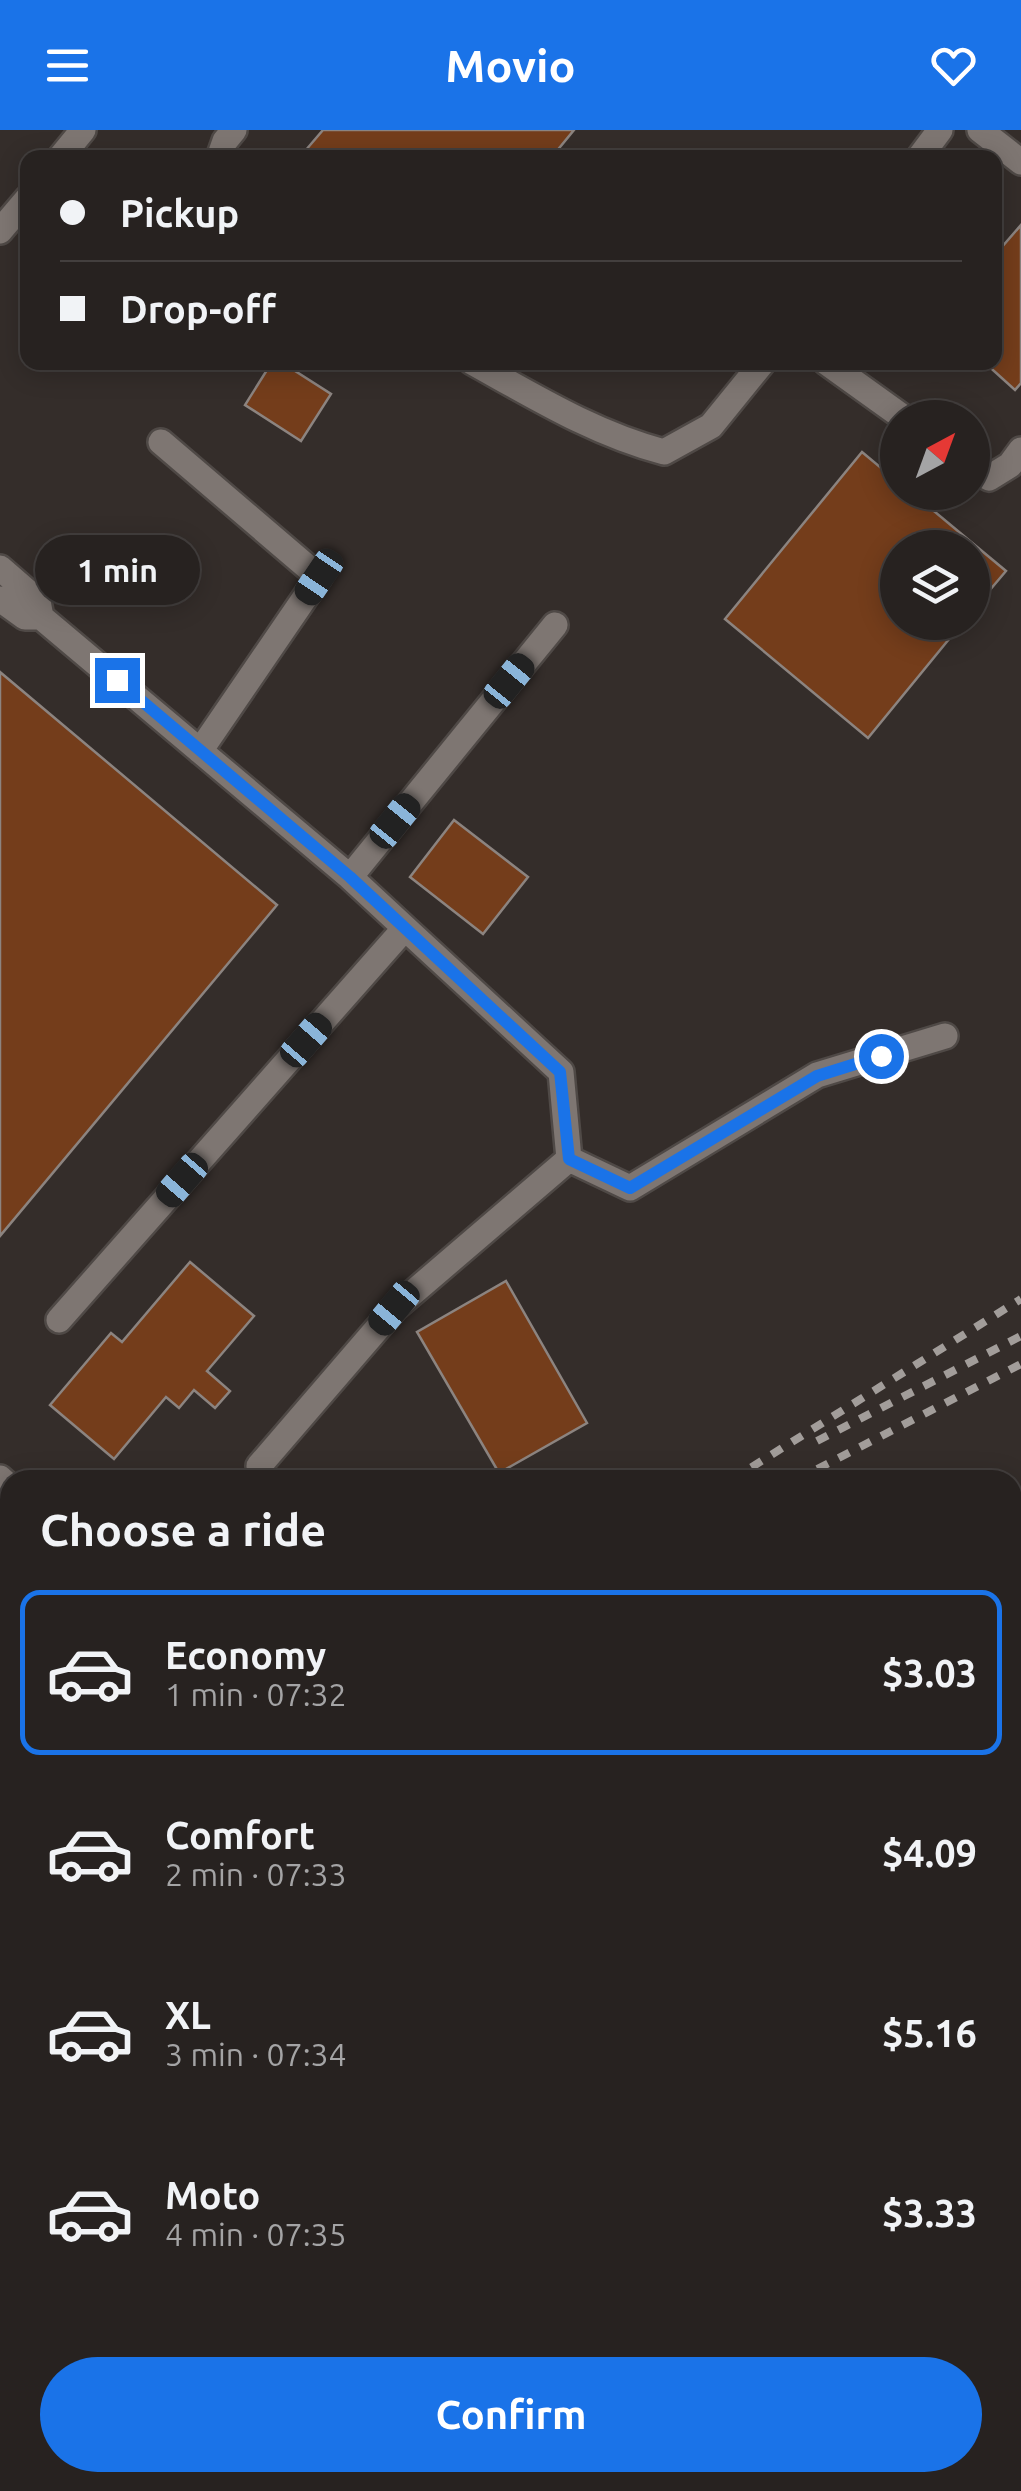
<!DOCTYPE html>
<html lang="en">
<head>
<meta charset="utf-8">
<style>
  :root { --surface:#272220; --page:#332f2d; --text:#f1f3f6; --muted:#a4a4a5; --line:#433f3e; --accent:#1a73e8 }
  body { margin:0; font-family:Ubuntu,sans-serif; background:var(--page); color:var(--text); height:100vh; display:flex; flex-direction:column; font-size:38px; white-space:nowrap }
  * { box-sizing:border-box; margin:0 }
  p { font-size:32px; color:var(--muted) }
  .icon { flex:none; width:55px; height:55px; fill:none; stroke:currentColor; stroke-width:2; stroke-linecap:round; stroke-linejoin:round }
  .map { position:relative; flex:1; overflow:hidden }
  .details { position:absolute; left:0px; top:1340px; width:1022px; height:1022px; display:flex; flex-direction:column; background:var(--surface); border-radius:30px 30px 0 0; box-shadow:0 5px 25px #0003,0 0 0 2px var(--line) }
  .details>* { flex:none }
  .hud { position:absolute; left:20px; top:20px; width:982px; height:220px; border-radius:20px; box-shadow:0 5px 25px #0003,0 0 0 2px var(--line); display:grid; align-content:center; height:220px; padding:0 40px; background:var(--surface) }
  .needle { width:65px; rotate:41deg }
  .controls { position:absolute; left:880px; top:270px; display:grid; gap:20px }
  .controls a { display:grid; place-items:center; width:110px; height:110px; border-radius:50%; background:var(--surface); box-shadow:0 5px 25px #0003,0 0 0 2px var(--line); font-size:50px }
  .end { position:absolute; width:45px; height:45px; margin:-22px; border:12px solid #1a73e8; background:#fff; box-shadow:0 0 0 5px #fff }
  .from { border-radius:50% }
  .bubble { position:absolute; height:70px; border-radius:35px; background:var(--surface); box-shadow:0 5px 25px #0003,0 0 0 2px var(--line); font-size:32px; font-weight:700; line-height:70px; text-align:center }
  .car { position:absolute; width:30px; height:60px; margin:-30px -15px; border-radius:12px; box-shadow:0 0 8px 2px #0007; background:linear-gradient(#222 24%,#8ab4d8 0 40%,#222 0 76%,#8ab4d8 0 86%,#222 0) }
  .hud b { display:flex; align-items:center; gap:35px; height:95px; font-size:38px }
  .hud b+b { border-top:2px solid var(--line) }
  .hud i { width:25px; height:25px; background:var(--text) }
  ul { padding:0; list-style:none }
  li { display:flex; align-items:center; gap:30px; height:165px; margin:0 20px 15px; padding:0 20px; border:5px solid transparent; border-radius:20px }
  li div { flex:1 }
  li b { display:block; font-size:38px }
  li em { font-style:normal; font-weight:700 }
  li.current { border-color:var(--accent) }
  li>.icon { width:90px; height:90px; stroke-width:1.5 }
  h2 { padding:0 40px; font-size:45px; line-height:120px }
  .cta { display:flex; gap:20px; margin-top:auto; padding:20px 40px }
  .cta a { flex:1; height:115px; border-radius:60px; background:var(--accent); color:#fff; font-size:40px; font-weight:700; line-height:115px; text-align:center }
  header { display:flex; justify-content:space-between; align-items:center; height:130px; padding:0 40px; background:var(--accent); color:#fff; font-size:45px; font-weight:700 }
  .map>svg:first-child { display:block }
  .building { fill:#743d1b; stroke:#8c8480; stroke-width:2.5 }
  .lines { fill:none; stroke-linecap:round; stroke-linejoin:round }
  .minor-casing { stroke:#4f4946; stroke-width:30 }
  .highway-casing { stroke:#4f4946; stroke-width:35 }
  .minor { stroke:#7e7672; stroke-width:25 }
  .highway { stroke:#df873c; stroke-width:30 }
  .rail { stroke:#a29d9a; stroke-width:8; stroke-dasharray:12 12; stroke-linecap:butt }
  .route { stroke:#1a73e8; stroke-width:12 }
</style>
</head>
<body>
<header><svg class="icon" aria-label="menu" viewBox="0 0 24 24"><path d="M4 6h16M4 12h16M4 18h16"/></svg>Movio<svg class="icon" aria-label="heart" viewBox="0 0 24 24"><path d="M12 20l-8-8c-3-5 5-10 8-4 3-6 11-1 8 4z"/></svg></header>
<div class="map">
<svg width="1021" height="2361" viewBox="0 0 1021 2361">
  <rect width="100%" height="100%" fill="#342d2a"/>
  <path class="building" d="M323,0H574L551,28H313L305,21Z
    M1021,95V253L1015,260L984,232H995V125Z
    M272,232H281L331,264L301,311L245,275Z
    M862,322L898,352V362H911L1006,441L972,481V418H898V492H963L868,608L725,489Z
    M0,542L277,775L0,1106Z
    M454,690L528,747L483,804L410,747Z
    M190,1132L254,1186L207,1241L230,1261L215,1278L194,1260L179,1278L166,1267L114,1329L50,1275L111,1203L122,1212Z
    M506,1151L587,1293L499,1343L417,1202Z
    M0,1444L10,1452V1517L0,1509Z
    M1021,1926V1980L1012,1963V1931Z
    M403,2352H491L497,2361H409Z"/>
  <g class="lines">
    <g class="minor-casing">
      <path id="minor" d="M980,0L1021,32
        M60,28L83,0
        M219,28L225,11L234,0
        M919,28L940,0
        M0,101L28,68
        M472,232C535,267 595,304 664,322L711,296L763,232
        M826,232L904,288
        M161,312L319,447L200,621
        M972,336L989,348L1010,335L1021,320
        M0,438L38,471L41,487H25L0,469
        M41,487L350,747L555,495
        M569,1029L630,1058L817,945L945,906
        M59,1190L405,798L350,747
        M259,1336L395,1178L569,1029L561,942L405,798
        M0,1348L10,1357
        M1012,2068L1021,2076
        M1012,2200L1021,2207
        M1012,2230L1021,2225
        M751,2361L768,2352"/>
    </g>
    <g class="highway-casing">
      <path id="highway" d="M1012,1478L1021,1474
        M1012,1549L1021,1544
        M1012,1649L1021,1645
        M1012,1721L1021,1716
        M0,1992L10,1987
        M0,2069L10,2064
        M0,2169L10,2164
        M0,2250L10,2245"/>
    </g>
    <use href="#minor" class="minor"/>
    <use href="#highway" class="highway"/>
    <path class="rail" d="M817,1311L1021,1206
      M731,1350L1021,1169
      M796,1350L1021,1234
      M0,1733L10,1728
      M0,1761L10,1756"/>
  </g>
  <g class="lines">
    <path class="route" d="M117,550L350,747L560,942L569,1029L630,1058L817,946L881,926"/>
  </g>
</svg>
<div class="controls">
<a><svg class="needle" viewBox="-14 -14 28 28"><path d="M0-13l5 13h-10z" fill="#e53935"/><path d="M0 13l5-13h-10z" fill="#a4a4a5"/></svg></a>
<a><svg class="icon" aria-label="layers" viewBox="0 0 24 24"><path d="M12 4l9 5-9 5-9-5zM3 14l9 5 9-5"/></svg></a>
</div>
<i class="end from" style="left:881px;top:926px"></i>
<i class="end" style="left:117px;top:550px"></i>
<div class="bubble" style="left:35px;top:405px;width:165px">1 min</div>
<i class="car" style="left:319px;top:447px;rotate:214deg"></i>
<i class="car" style="left:509px;top:551px;rotate:39deg"></i>
<i class="car" style="left:395px;top:691px;rotate:39deg"></i>
<i class="car" style="left:306px;top:910px;rotate:41deg"></i>
<i class="car" style="left:182px;top:1050px;rotate:221deg"></i>
<i class="car" style="left:394px;top:1178px;rotate:220deg"></i>
<div class="hud">
<b><i class="from"></i>Pickup</b>
<b><i></i>Drop-off</b>
</div>
<section class="details">
<h2>Choose a ride</h2>
<ul>
<li class="current"><svg class="icon" aria-label="car" viewBox="0 0 24 24"><path d="M5 17H2v-5l4-1 3-4h7l3 4 3 1v5h-3M9 17h6M6 11h13"/><circle cx="7" cy="17" r="2"/><circle cx="17" cy="17" r="2"/></svg><div><b>Economy</b><p>1 min · 07:32</p></div><em>$3.03</em></li>
<li><svg class="icon" aria-label="car" viewBox="0 0 24 24"><path d="M5 17H2v-5l4-1 3-4h7l3 4 3 1v5h-3M9 17h6M6 11h13"/><circle cx="7" cy="17" r="2"/><circle cx="17" cy="17" r="2"/></svg><div><b>Comfort</b><p>2 min · 07:33</p></div><em>$4.09</em></li>
<li><svg class="icon" aria-label="car" viewBox="0 0 24 24"><path d="M5 17H2v-5l4-1 3-4h7l3 4 3 1v5h-3M9 17h6M6 11h13"/><circle cx="7" cy="17" r="2"/><circle cx="17" cy="17" r="2"/></svg><div><b>XL</b><p>3 min · 07:34</p></div><em>$5.16</em></li>
<li><svg class="icon" aria-label="car" viewBox="0 0 24 24"><path d="M5 17H2v-5l4-1 3-4h7l3 4 3 1v5h-3M9 17h6M6 11h13"/><circle cx="7" cy="17" r="2"/><circle cx="17" cy="17" r="2"/></svg><div><b>Moto</b><p>4 min · 07:35</p></div><em>$3.33</em></li>
</ul>
<div class="cta"><a>Confirm</a></div>
</section>
</div>
</body>
</html>
